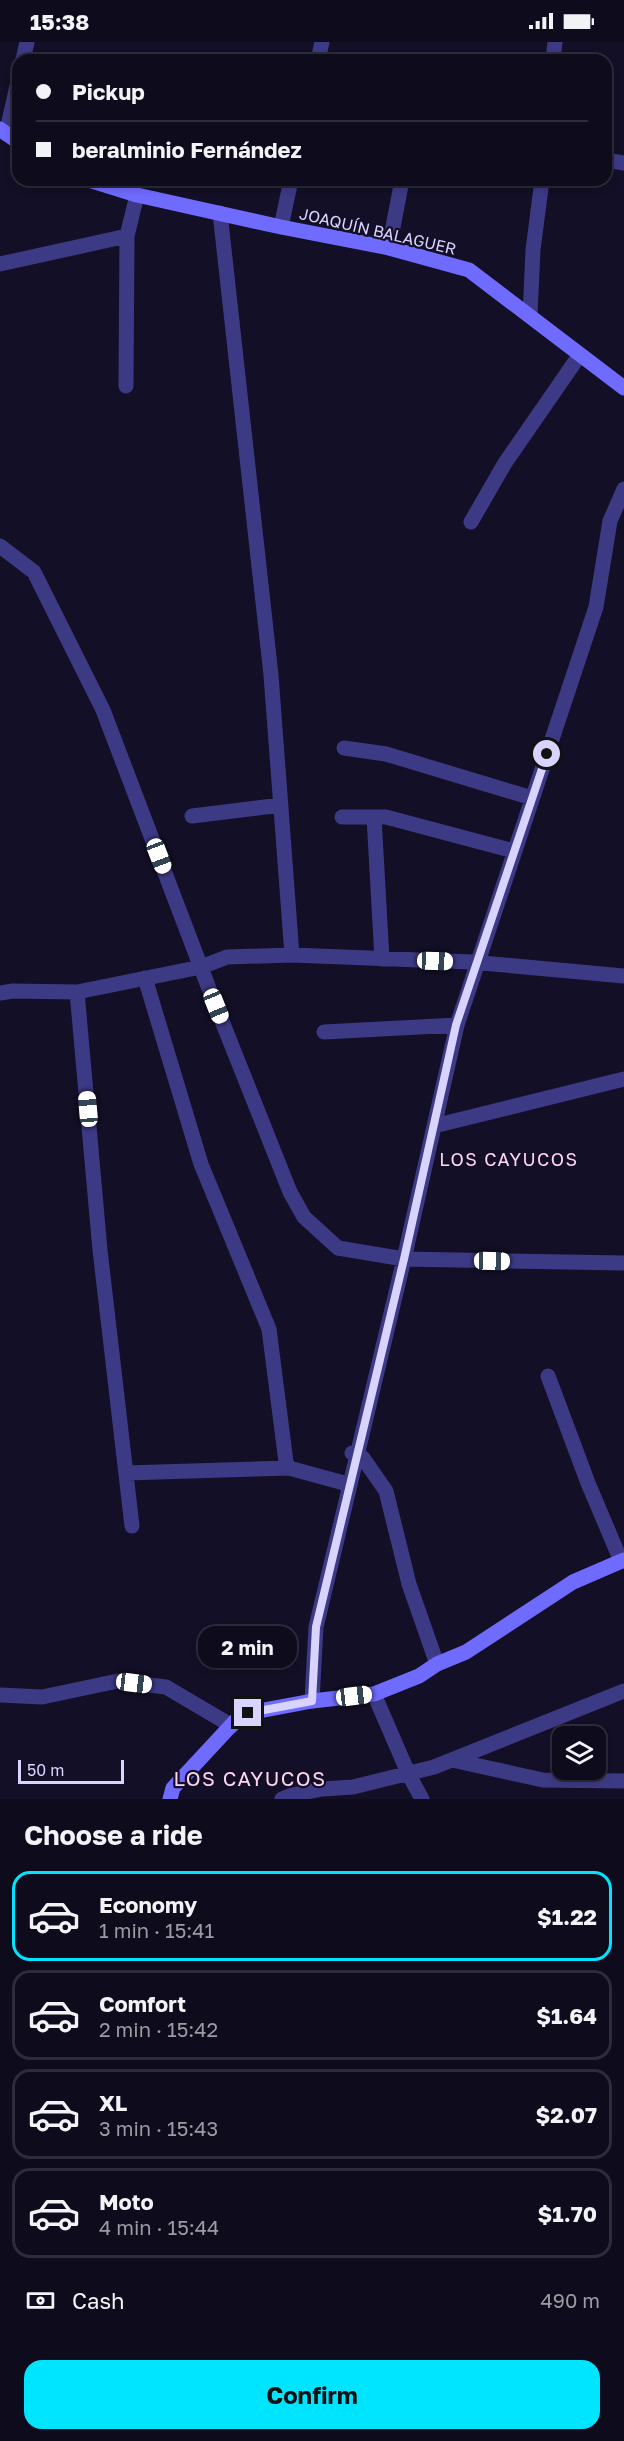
<!DOCTYPE html>
<html lang="en">
<head>
<meta charset="utf-8">
<style>
  :root { --surface:#0e0b1c; --page:#171425; --text:#f1f3f6; --muted:#9b9ba3; --line:#2e2b3b; --accent:#00e5ff }
  body { margin:0; font-family:"Golos Text",sans-serif; background:var(--page); color:var(--text); height:100vh; display:flex; flex-direction:column; font-size:22px; white-space:nowrap }
  * { box-sizing:border-box; margin:0 }
  p { font-size:20px; color:var(--muted) }
  .icon { flex:none; width:33px; height:33px; fill:none; stroke:currentColor; stroke-width:2; stroke-linecap:round; stroke-linejoin:round }
  .map { position:relative; height:1757px; overflow:hidden }
  .sheet { display:flex; flex-direction:column; background:var(--surface); flex:1 }
  .sheet>* { flex:none }
  .guide { position:absolute; left:12px; top:12px; width:600px; height:132px; border-radius:18px; box-shadow:0 3px 9px #0003,0 0 0 2px var(--line); display:grid; align-content:center; height:132px; padding:0 24px; background:var(--surface) }
  .fabs { position:absolute; left:552px; top:1684px; display:grid; gap:12px }
  .fabs a { display:grid; place-items:center; width:54px; height:54px; border-radius:12px; background:var(--surface); box-shadow:0 3px 9px #0003,0 0 0 2px var(--line); font-size:30px }
  .scale { position:absolute; left:18px; bottom:15px; width:106px; box-sizing:border-box; padding-left:6px; border:3px solid #d9d4ff; border-top:0; font-size:16px; line-height:21px; white-space:nowrap; color:#d9d4ff; -webkit-text-stroke:4px #130f26; paint-order:stroke }
  .end { position:absolute; width:27px; height:27px; margin:-14px; border:8px solid #d9d4ff; background:#111; box-shadow:0 0 0 3px #111 }
  .from { border-radius:50% }
  .bubble { position:absolute; height:42px; border-radius:18px; background:var(--surface); box-shadow:0 3px 9px #0003,0 0 0 2px var(--line); font-size:20px; font-weight:700; line-height:42px; text-align:center }
  .car { position:absolute; width:18px; height:36px; margin:-18px -9px; border-radius:8px; box-shadow:0 0 4px 2px #0007; background:linear-gradient(#fff 24%,#345 0 40%,#fff 0 76%,#345 0 86%,#fff 0) }
  .guide b { display:flex; align-items:center; gap:21px; height:57px; font-size:22px }
  .guide b+b { border-top:2px solid var(--line) }
  .guide i { width:15px; height:15px; background:var(--text) }
  ul { padding:0; list-style:none }
  li { display:flex; align-items:center; gap:18px; height:90px; margin:0 12px 9px; padding:0 12px; border:3px solid var(--line); border-radius:18px }
  li div { flex:1 }
  li b { display:block; font-size:22px }
  li em { font-style:normal; font-weight:700 }
  li.selected { border-color:var(--accent) }
  li>.icon { width:54px; height:54px; stroke-width:1.5 }
  h2 { padding:0 24px; font-size:27px; line-height:72px }
  .pay { display:flex; align-items:center; gap:15px; height:66px; padding:0 24px; font-size:22px }
  .pay p { margin-inline-start:auto }
  .action { display:flex; gap:12px; margin-top:auto; padding:12px 24px }
  .action a { flex:1; height:69px; border-radius:18px; background:var(--accent); color:#111; font-size:24px; font-weight:700; line-height:69px; text-align:center }
  .status { display:flex; justify-content:space-between; align-items:center; height:42px; padding:0 30px; background:var(--surface); direction:ltr }
  .status svg { height:16px; fill:currentColor }
  .map>svg:first-child { display:block }
  .lines { fill:none; stroke-linecap:round; stroke-linejoin:round }
  .street { stroke:#3d3a85; stroke-width:15 }
  .secondary { stroke:#6f6bff; stroke-width:15 }
  .route { stroke:#d9d4ff; stroke-width:8 }
  .labels { text-anchor:middle; dominant-baseline:central; stroke-width:4.5; stroke-linejoin:round; paint-order:stroke }
  .street-label { font-size:16px; fill:#d9d4ff; stroke:#130f26 }
  .neighbourhood-label { font-size:18px; letter-spacing:1.5px; fill:#ffd6f0; stroke:#130f26 }
  .quarter-label { font-size:20px; letter-spacing:1.5px; fill:#ffd6f0; stroke:#130f26 }
</style>
</head>
<body>
<div class="status"><b>15:38</b><svg viewBox="0 0 49 12"><path d="M0 12V9h3v3zM5 12V6h3v6zM10 12V3h3v9zM15 12V0h3v12zM26 1h20v11H26zM47 4h2v5h-2z"/></svg></div>
<div class="map">
<svg width="624" height="1757" viewBox="0 0 624 1757">
  <rect width="100%" height="100%" fill="#130f26"/>
  <g class="lines">
    <path class="street" d="M23,18L27,0
      M318,18L322,0
      M553,18L555,0
      M6,92L18,40
      M606,118L624,121
      M220,171L271,633L292,913
      M281,185L291,138
      M389,206L402,138
      M0,222L127,194
      M530,274L533,208L542,138
      M126,344L127,194L137,153
      M471,480L505,421L579,314
      M0,504L34,530L103,668L208,944L290,1150L304,1175L338,1206L404,1217L624,1221
      M344,706L386,712L532,756
      M192,774L281,763
      M342,775H386L514,809
      M374,775L382,917
      M145,936L201,1122L269,1287L286,1420L289,1426L344,1441
      M77,950L100,1208L132,1484
      M0,951L13,949L77,950L201,925L227,915L292,913L471,920L624,934
      M324,990L457,983
      M434,1084L624,1037
      M548,1334L588,1441L621,1519
      M352,1411L363,1416L386,1449L409,1542L437,1622
      M126,1431L289,1426
      M374,1652L409,1733L422,1757
      M0,1653L42,1655L118,1639L166,1645L232,1684
      M312,1659L316,1585L404,1217L457,983L596,565L610,479L624,447
      M452,1718L543,1738L624,1739
      M282,1757L292,1753L322,1747L353,1745L434,1725L624,1649"/>
    <path class="secondary" d="M0,87L18,100
      M89,138L137,153L281,185L389,206L469,228L624,346
      M170,1757L173,1746L238,1676L248,1671L312,1659L374,1652L419,1634L437,1622L466,1610L573,1540L624,1518"/>
  </g>
  <g class="lines">
    <path class="route" d="M248,1671L312,1659L316,1585L404,1217L456,983L547,712"/>
  </g>
  <g class="labels">
    <g class="street-label">
      <text transform="translate(378 189) rotate(13)">JOAQUÍN BALAGUER</text>
    </g>
    <g class="neighbourhood-label">
      <text x="509" y="1117">LOS CAYUCOS</text>
    </g>
    <g class="quarter-label">
      <text x="250" y="1736">LOS CAYUCOS</text>
    </g>
  </g>
</svg>
<div class="fabs">
<a><svg class="icon" aria-label="layers" viewBox="0 0 24 24"><path d="M12 4l9 5-9 5-9-5zM3 14l9 5 9-5"/></svg></a>
</div>
<div class="scale">50 m</div>
<i class="end from" style="left:547px;top:712px"></i>
<i class="end" style="left:248px;top:1671px"></i>
<div class="bubble" style="left:198px;top:1584px;width:99px">2 min</div>
<i class="car" style="left:159px;top:814px;rotate:159deg"></i>
<i class="car" style="left:435px;top:919px;rotate:92deg"></i>
<i class="car" style="left:216px;top:964px;rotate:158deg"></i>
<i class="car" style="left:88px;top:1067px;rotate:355deg"></i>
<i class="car" style="left:492px;top:1219px;rotate:91deg"></i>
<i class="car" style="left:134px;top:1641px;rotate:97deg"></i>
<i class="car" style="left:354px;top:1654px;rotate:83deg"></i>
<div class="guide">
<b><i class="from"></i>Pickup</b>
<b><i></i>beralminio Fernández</b>
</div>
</div>
<section class="sheet">
<h2>Choose a ride</h2>
<ul>
<li class="selected"><svg class="icon" aria-label="car" viewBox="0 0 24 24"><path d="M5 17H2v-5l4-1 3-4h7l3 4 3 1v5h-3M9 17h6M6 11h13"/><circle cx="7" cy="17" r="2"/><circle cx="17" cy="17" r="2"/></svg><div><b>Economy</b><p>1 min · 15:41</p></div><em>$1.22</em></li>
<li><svg class="icon" aria-label="car" viewBox="0 0 24 24"><path d="M5 17H2v-5l4-1 3-4h7l3 4 3 1v5h-3M9 17h6M6 11h13"/><circle cx="7" cy="17" r="2"/><circle cx="17" cy="17" r="2"/></svg><div><b>Comfort</b><p>2 min · 15:42</p></div><em>$1.64</em></li>
<li><svg class="icon" aria-label="car" viewBox="0 0 24 24"><path d="M5 17H2v-5l4-1 3-4h7l3 4 3 1v5h-3M9 17h6M6 11h13"/><circle cx="7" cy="17" r="2"/><circle cx="17" cy="17" r="2"/></svg><div><b>XL</b><p>3 min · 15:43</p></div><em>$2.07</em></li>
<li><svg class="icon" aria-label="car" viewBox="0 0 24 24"><path d="M5 17H2v-5l4-1 3-4h7l3 4 3 1v5h-3M9 17h6M6 11h13"/><circle cx="7" cy="17" r="2"/><circle cx="17" cy="17" r="2"/></svg><div><b>Moto</b><p>4 min · 15:44</p></div><em>$1.70</em></li>
</ul>
<div class="pay"><svg class="icon" aria-label="cash" viewBox="0 0 24 24"><path d="M3 7h18v10H3z"/><circle cx="12" cy="12" r="2"/></svg>Cash<p>490 m</p></div>
<div class="action"><a>Confirm</a></div>
</section>
</body>
</html>
